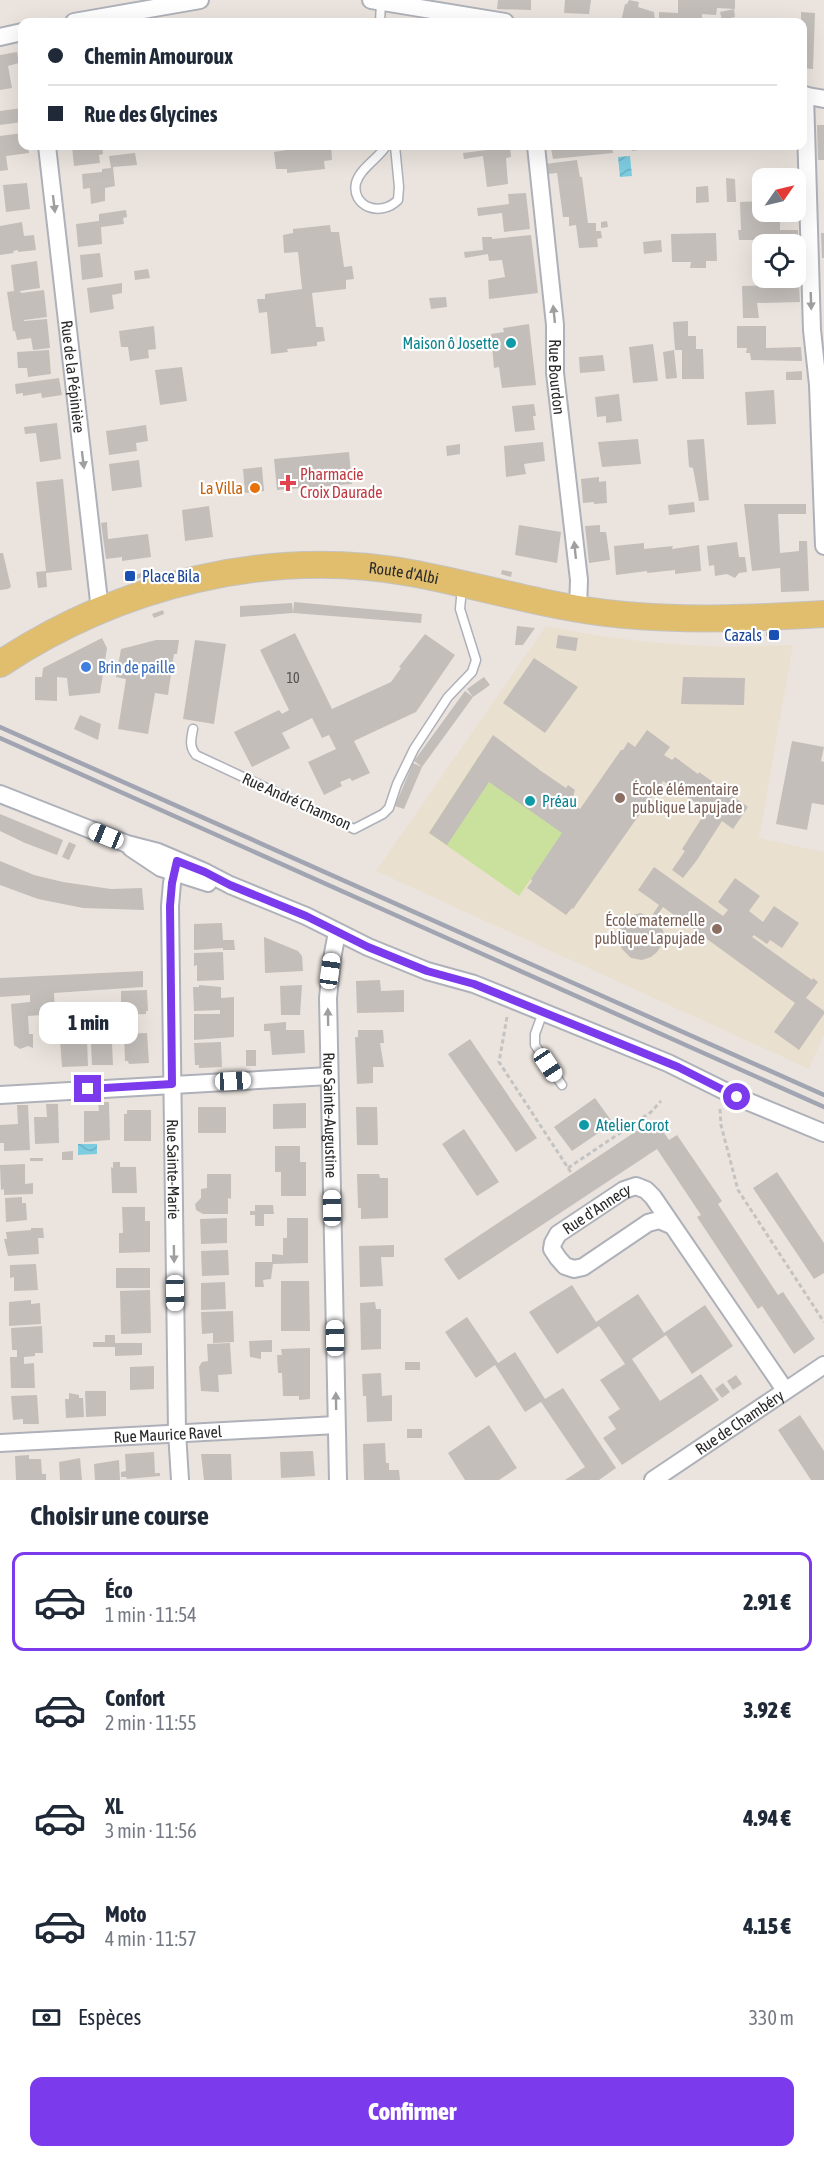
<!DOCTYPE html>
<html lang="fr">
<head>
<meta charset="utf-8">
<style>
  :root { --surface:#fff; --page:#f2f2f3; --text:#1f2937; --muted:#747a83; --line:#e0e1e3; --accent:#7c3aed }
  body { margin:0; font-family:"Asap Condensed",sans-serif; background:var(--page); color:var(--text); height:100vh; display:flex; flex-direction:column; font-size:22px; white-space:nowrap }
  * { box-sizing:border-box; margin:0 }
  p { font-size:20px; color:var(--muted) }
  .icon { flex:none; width:33px; height:33px; fill:none; stroke:currentColor; stroke-width:2; stroke-linecap:round; stroke-linejoin:round }
  .map { position:relative; height:1480px; overflow:hidden }
  .details { display:flex; flex-direction:column; background:var(--surface); flex:1 }
  .details>* { flex:none }
  .banner { position:absolute; left:18px; top:18px; width:789px; height:132px; border-radius:12px; box-shadow:0 6px 24px #0002; display:grid; align-content:center; height:132px; padding:0 30px; background:var(--surface) }
  .needle { width:39px; rotate:56deg }
  .controls { position:absolute; left:752px; top:168px; display:grid; gap:12px }
  .controls a { display:grid; place-items:center; width:54px; height:54px; border-radius:12px; background:var(--surface); box-shadow:0 6px 24px #0002; font-size:30px }
  .end { position:absolute; width:27px; height:27px; margin:-14px; border:8px solid #7c3aed; background:#fff; box-shadow:0 0 0 3px #fff }
  .from { border-radius:50% }
  .bubble { position:absolute; height:42px; border-radius:12px; background:var(--surface); box-shadow:0 6px 24px #0002; font-size:20px; font-weight:800; line-height:42px; text-align:center }
  .car { position:absolute; width:18px; height:36px; margin:-18px -9px; border-radius:8px; box-shadow:0 0 4px 2px #0007; background:linear-gradient(#fff 24%,#345 0 40%,#fff 0 76%,#345 0 86%,#fff 0) }
  .banner b { display:flex; align-items:center; gap:21px; height:57px; font-size:22px }
  .banner b+b { border-top:2px solid var(--line) }
  .banner i { width:15px; height:15px; background:var(--text) }
  ul { padding:0; list-style:none }
  li { display:flex; align-items:center; gap:18px; height:99px; margin:0 12px 9px; padding:0 18px; border:3px solid transparent; border-radius:12px }
  li div { flex:1 }
  li b { display:block; font-size:22px }
  li em { font-style:normal; font-weight:800 }
  li.current { border-color:var(--accent) }
  li>.icon { width:54px; height:54px; stroke-width:1.5 }
  h2 { padding:0 30px; font-size:27px; line-height:72px }
  .pay { display:flex; align-items:center; gap:15px; height:66px; padding:0 30px; font-size:22px }
  .pay p { margin-inline-start:auto }
  .button { display:flex; gap:12px; margin-top:auto; padding:12px 30px }
  .button a { flex:1; height:69px; border-radius:12px; background:var(--accent); color:#fff; font-size:24px; font-weight:800; line-height:69px; text-align:center }
  .map>svg:first-child { display:block }
  .education { fill:#eae0cf }
  .pitch { fill:#c9e19d }
  .water { fill:url(#water-waves) }
  .building { fill:#c3beba }
  .lines { fill:none; stroke-linecap:round; stroke-linejoin:round }
  .lane-casing { stroke:#aeb1b9; stroke-width:11 }
  .street-casing { stroke:#aeb1b9; stroke-width:20 }
  .primary-casing { stroke:#c3c3c3; stroke-width:28 }
  .path { stroke:#c3c3c3; stroke-width:3; stroke-dasharray:4.5 3; stroke-linecap:butt }
  .lane { stroke:#fff; stroke-width:8 }
  .street { stroke:#fff; stroke-width:16 }
  .primary { stroke:#e1be6d; stroke-width:26 }
  .rail { stroke:#a1a5b2; stroke-width:4.5 }
  .oneway { fill:#9f9f9f }
  .route { stroke:#7c3aed; stroke-width:8 }
  .culture-dot { fill:#0f9aa8; stroke:#fff; stroke-width:2 }
  .health-dot { fill:#e0444e; stroke:#fff; stroke-width:2 }
  .food-dot { fill:#e8710a; stroke:#fff; stroke-width:2 }
  .transit-dot { fill:#1a4fb4; stroke:#fff; stroke-width:2 }
  .shop-dot { fill:#3f7fe0; stroke:#fff; stroke-width:2 }
  .education-dot { fill:#8d6e63; stroke:#fff; stroke-width:2 }
  .labels { text-anchor:middle; dominant-baseline:central; stroke-width:4.5; stroke-linejoin:round; paint-order:stroke }
  .number-label { font-size:14px; fill:#504f4e }
  .culture-label { font-size:16px; fill:#0d838f; stroke:#fff; text-anchor:start }
  .street-label { font-size:16px; fill:#2a2a2a; stroke:#fff }
  .health-label { font-size:16px; fill:#be3a42; stroke:#fff; text-anchor:start }
  .food-label { font-size:16px; fill:#c56008; stroke:#fff; text-anchor:end }
  .transit-label { font-size:16px; fill:#164399; stroke:#fff; text-anchor:start }
  .shop-label { font-size:16px; fill:#366cbe; stroke:#fff; text-anchor:start }
  .education-label { font-size:16px; fill:#785e54; stroke:#fff; text-anchor:start }
</style>
</head>
<body>
<div class="map">
<svg width="824" height="1480" viewBox="0 0 824 1480">
  <defs>
    <pattern id="water-waves" width="16" height="10" patternUnits="userSpaceOnUse" patternTransform="scale(1.5)"><rect width="16" height="10" fill="#7dcde1"/><path d="M0 5q4-4 8 0t8 0" fill="none" stroke="#6cb0c1"/></pattern>
  </defs>
  <rect width="100%" height="100%" fill="#ebe4de"/>
  <path class="education" d="M546,626L593,635L657,643L723,647L793,645L759,838L824,852V1034L809,1069L376,871Z"/>
  <path class="pitch" d="M479,756L571,821L519,896L429,833Z"/>
  <path class="water" d="M630,156L632,176L620,177L618,157Z
    M78,1144H97V1154L78,1155Z"/>
  <path class="building" d="M498,0H531V10L497,9Z
    M565,0H591L589,14L564,13Z
    M629,0L639,2L638,7L654,12L655,22H621L625,4H627Z
    M678,0H735V9L717,8L716,15L702,14V22H659V12L678,13Z
    M734,9L735,17L722,20L720,12Z
    M801,12L815,13L813,69L802,68Z
    M17,52L19,63L8,66L12,88L0,90V55Z
    M22,108V122L0,125V111Z
    M817,125H824V160H818Z
    M22,133V146H28L29,153L6,156L8,170L0,171V136Z
    M72,146H102L103,154L99,155L100,163L74,166Z
    M285,146H331L332,160L324,161L325,169L287,173V169H276L274,152L286,150Z
    M567,146H612L613,153L553,159L551,148Z
    M632,146H652V148L632,151Z
    M510,147L511,157L506,158L508,184L487,187L483,156L464,159L463,153Z
    M135,153L137,165L113,167L115,186L105,188V201L91,204L90,188L83,189L82,174L102,172V169L111,168L109,156Z
    M577,160L580,177H582L588,223H596V231H601L602,238L597,239L598,247L579,248L576,225L569,226V217H563L557,173L547,174L545,164Z
    M726,178L735,179L736,202H727Z
    M27,183L30,209L6,212L3,185Z
    M708,186L709,202L696,203V187Z
    M526,193L530,229L504,232L502,213L478,216L477,208L509,204L508,194Z
    M762,201V212H780V230H798V252H795V244H762V250H754V240H739L738,230H741L740,202Z
    M126,210L127,217L123,218L124,224L101,227L102,244L78,247L76,224L99,221V214Z
    M607,221L608,227L601,228V222Z
    M22,222L24,236L34,235L36,250L18,252V250L13,251L14,253L0,255V226Z
    M330,225L331,232H339L344,267L352,266L354,279L346,280V289L312,293L316,327H323L325,341L317,342V346L287,349L288,352L271,354L267,312L259,313L257,299H265V294L302,289L298,252L284,253L283,235L293,233V229Z
    M716,233L717,261H706V268H690L691,262H672L671,234Z
    M821,233H824V258H822Z
    M531,235L538,293L489,299L488,280L505,277L502,260L489,261L488,254L465,258L464,252L483,250L482,237H492V239Z
    M661,240L662,252L644,254L643,242Z
    M100,253L103,277L82,280L80,255Z
    M37,261L40,288L20,291L21,293L44,290L47,317L24,320V321L47,319L50,348L33,350L31,338L17,340L15,331H13L7,292L14,291L11,265Z
    M148,269L150,278L135,280L134,271Z
    M122,283V293L112,295L114,309L90,313L87,288Z
    M799,285L800,302L757,303L759,318H743L742,286Z
    M446,297L447,307L431,309L429,298Z
    M688,321V336H696V349H703L704,379H682V350H675L673,322Z
    M529,324L536,385L502,388L499,367L494,368L491,334L504,332L503,328Z
    M154,326L156,349L148,350L149,358L130,361L128,347H121L119,331Z
    M737,326H766V348L801,347L802,361L751,360L750,353H746L747,348H737Z
    M653,344L658,381L633,383L629,347Z
    M49,350L51,374L28,377L27,368H18L17,352Z
    M674,350L677,378L666,379L663,352Z
    M603,355L605,371L580,373L579,357Z
    M182,367L187,401L160,405L155,370Z
    M802,371V380H786V372Z
    M59,378L62,395L42,398L41,393L23,396V393L16,394L15,384Z
    M774,390L776,424L747,425L745,392Z
    M619,394L622,421L606,423V416L597,417L595,397Z
    M534,404L536,416H533L535,430L515,432L512,406Z
    M57,423L61,459L40,462L36,433L25,434L24,427Z
    M146,425L148,441L136,443L137,451L109,455L106,431Z
    M638,439L641,464L602,467L598,442Z
    M704,439L709,500L699,501L693,468L689,467L687,440Z
    M543,442L545,461L524,464L526,474L506,477L504,446Z
    M460,444V454L447,456L446,446Z
    M349,452L352,484L277,490L274,459Z
    M139,460L142,487L112,491L109,464Z
    M262,467L264,491L245,493L243,469Z
    M599,477V482L606,481L607,503L594,504V502L583,503L581,479Z
    M63,479L72,570L46,573L47,587L38,588L36,572L46,571L36,482Z
    M694,502L695,512L669,515L668,505Z
    M744,504H806V514H778L780,553L799,551V541H807L809,591L781,592L780,568L752,571Z
    M209,506L213,537L185,541L182,510Z
    M107,522L108,539L148,534L151,557L122,561V557L106,559L101,523Z
    M519,525L561,532L557,563L515,555Z
    M600,525V532H606L610,560L589,563L585,526Z
    M737,542L739,557H745L747,572L739,573L735,578L727,574L715,576L714,565L709,566L707,546Z
    M644,543V549L673,546L672,549L699,545L701,571L675,574V570L647,573V571L616,575L614,546Z
    M0,553H3L11,587L8,589L0,590Z
    M502,570L512,572L511,577L501,574Z
    M146,571L147,575L137,579L136,575Z
    M294,602L422,614L421,623L293,613L240,617V606L292,603L293,613Z
    M163,610L164,614L154,618L152,614Z
    M517,626L535,628L523,645H515Z
    M777,631V636H766V632Z
    M295,633L332,709L391,682L401,668L399,667L425,634L455,655L416,712L354,741L370,773L352,781L350,778L340,782L342,786L324,795L308,762L336,749L329,735L322,738L312,718L282,733L290,748L252,767L234,732L279,710L282,714L289,710L260,650Z
    M558,635L578,638L576,651L556,648Z
    M102,638L107,648L100,693L69,696L67,678L57,677V701L35,700V677H42L43,668Z
    M156,640H179L177,654H174L168,695L155,693L148,734L118,729L126,679L116,677L121,649Z
    M195,640L226,644L214,724L183,719Z
    M534,658L578,687L545,733L503,703Z
    M484,677L490,685L473,697L467,689Z
    M683,677L745,678L744,705L681,704Z
    M465,691L473,697L422,767L404,809L395,806L413,763L422,767L414,761Z
    M80,715L101,724L98,740L74,729Z
    M647,730L670,747L664,755L672,760L675,757L698,774L699,772L748,807L733,829L722,821L697,860L683,878L672,870L685,851L682,849L707,810L663,781L573,909L572,908L566,915L527,888L532,881L531,879L562,833L489,782L447,845L429,833L493,735L541,771L566,788L568,785L575,790L571,803L580,809L621,750H623L628,742L635,747Z
    M792,741L824,747L821,761L824,762V805L812,803L807,830L776,824Z
    M0,814L63,840L57,855L25,843L0,831Z
    M69,842L76,845L69,860L62,857Z
    M0,861L34,875L63,882L111,889L142,888L144,910L83,908L38,899L0,885Z
    M654,867L723,916L728,910L718,902L735,878L760,896L749,911L763,922L774,906L799,923L782,948L770,940L767,944L754,935L752,937L812,980L813,978L818,982L806,998L824,1011V1014L799,1050L774,1032L795,1003L663,907L655,918L662,928L664,934L661,946L657,952L651,957L642,960L631,958L622,949L618,940V932L624,920L629,916L640,913L651,917L659,905L638,890Z
    M222,923L223,940H234L235,950H223V948L194,950V924Z
    M264,937L298,951L302,956L303,971L265,973Z
    M223,952L224,980L197,981V965L194,966V953Z
    M143,971V987L54,993L55,1014L28,1016L29,1034H33V1048L28,1046L20,1049L14,1045L11,1004L30,1002V995L0,997V978Z
    M380,980L381,991L404,990V1012L357,1013L356,981Z
    M199,985L221,987V998L234,997V1037L194,1040V1014H220V1010L194,1011L193,987H199Z
    M302,985L300,1015H281L280,986Z
    M147,990L148,1011H146V1014L121,1015V991Z
    M123,1017V1023H107V1018Z
    M286,1022V1030H304L305,1053L272,1055L270,1031H264V1024Z
    M358,1030H383L384,1043H380L384,1067H373V1083L357,1084L355,1037H358Z
    M147,1033L149,1063L129,1064L128,1061H125L124,1034Z
    M87,1039L88,1066L62,1067L60,1040Z
    M470,1039L537,1138L516,1152L448,1054Z
    M221,1042L222,1067L199,1068V1065H195L194,1043Z
    M112,1043L113,1065H92L91,1044Z
    M246,1050H256V1066H246Z
    M595,1098L613,1123L572,1151L554,1127Z
    M98,1102H109L110,1140L84,1142V1111H99Z
    M306,1103V1128L273,1129V1104Z
    M46,1104H58L59,1143L35,1144L34,1117H47Z
    M17,1105H28L30,1150L4,1151V1143H0V1125L18,1124Z
    M198,1107H226V1133H198Z
    M356,1107H377L378,1145H357Z
    M127,1110H151V1141H124V1114H127Z
    M647,1124L653,1132L660,1127L669,1140L677,1135L722,1201L718,1204L778,1295L783,1292L815,1339L794,1354L762,1306L758,1309L697,1217L701,1215L657,1149L459,1280L457,1278L444,1259Z
    M464,1129L499,1182L477,1196L442,1144Z
    M275,1146H300V1162H306V1196H281V1172H275Z
    M73,1151V1160H62V1152Z
    M30,1158H43V1161H30Z
    M113,1162H120V1167H136L137,1193H112L111,1167L113,1168Z
    M25,1164V1184L33,1183V1194L4,1195V1189L1,1190L0,1165Z
    M777,1172L824,1243V1273L814,1279L753,1188Z
    M207,1174H231V1199L228,1198V1214H203L196,1210L195,1204L201,1198V1189L207,1188Z
    M357,1174H379L380,1178H388V1218L361,1219V1208H358Z
    M22,1197V1203H26L27,1220L6,1222L5,1198Z
    M255,1205H273L274,1214H264V1226H255V1215H250V1211H255Z
    M122,1207H145V1221H150V1252L119,1253V1233H123Z
    M227,1218V1243L201,1244L200,1219Z
    M287,1218H308V1263L273,1264L271,1279L263,1280L264,1287H255V1262H272V1254L283,1255V1238H287Z
    M31,1228H43L44,1238H38L39,1254L8,1256L4,1239H7L6,1232L31,1230Z
    M394,1245V1257H381L383,1286L360,1287L359,1246Z
    M228,1250L229,1275L202,1276L201,1251Z
    M36,1264L38,1290L14,1291V1277L10,1278V1265Z
    M116,1268H150V1288H116Z
    M281,1281H309L310,1331H281Z
    M225,1282L226,1309L201,1310V1283Z
    M572,1285L596,1322L638,1294L664,1333L705,1305L733,1346L692,1374L666,1335L632,1359L660,1401L701,1374L719,1400L622,1465L603,1438L616,1429L608,1417L620,1409L600,1380L625,1364L599,1326L557,1354L529,1312Z
    M150,1290L151,1333L121,1334L120,1291Z
    M31,1300V1304L40,1303L41,1324L9,1326V1302Z
    M375,1302L376,1309H381V1349L361,1350L360,1303Z
    M233,1311L234,1342L213,1343V1333L202,1334L201,1312Z
    M467,1317L498,1363L515,1352L545,1399L563,1388L616,1468L599,1480H565L585,1467L541,1402L525,1412L495,1365L476,1378L445,1332Z
    M42,1326L43,1353H35V1356L24,1357V1364L34,1363L35,1388H11L10,1357H17V1350H12L11,1328Z
    M105,1335H115V1343H142V1355L115,1356V1347H93V1342H105Z
    M272,1340V1352H261V1359L250,1357L249,1341Z
    M230,1343L232,1374L218,1375L219,1392L201,1391L199,1367L202,1362L208,1361L207,1344Z
    M310,1348V1399L299,1400V1396H283L282,1373H278L277,1355H282L281,1349Z
    M405,1362H420V1370H405Z
    M154,1366V1389L130,1390V1367Z
    M381,1373L382,1396L392,1395V1421L367,1422L366,1396H363L362,1374Z
    M736,1375L742,1384L733,1390L727,1381Z
    M723,1383L730,1392L722,1398L715,1389Z
    M85,1391H106V1416L86,1417Z
    M69,1393L79,1395V1398H83L84,1417L66,1418L65,1399H69Z
    M37,1395L39,1424H23V1419L13,1420L11,1396Z
    M800,1415L824,1451V1480H811L778,1430Z
    M489,1425L517,1468L499,1480H465L448,1453Z
    M407,1429H422V1438H407Z
    M385,1443L386,1463H389V1470H399L400,1480H364L363,1444Z
    M313,1451L315,1476L281,1478L280,1452Z
    M154,1452L155,1473H160V1476L127,1479L126,1477H121V1472L126,1471L125,1454Z
    M201,1454H231L232,1480H204Z
    M29,1455V1459H41L42,1474H46V1480H16L15,1456Z
    M80,1458L82,1480H60L59,1462Z
    M119,1460L120,1480H95L94,1464Z"/>
  <g class="lines">
    <g class="lane-casing">
      <path id="lane" d="M380,22L381,2
        M386,146C379,158 360,168 356,183C351,206 380,218 398,200L399,187L395,146
        M193,729C191,739 189,747 196,755L354,829L383,814L389,808L397,784L414,749L448,697L472,672L476,660L460,609L462,588
        M543,1012L535,1034V1045L562,1085"/>
    </g>
    <g class="street-casing">
      <g id="street">
        <path d="M371,0L505,22"/>
        <path d="M74,22L200,0"/>
        <path d="M0,37L22,32"/>
        <path d="M802,95L824,99"/>
        <path d="M805,95L812,330L818,385L824,546"/>
        <path id="s1" d="M47,146L100,610"/>
        <path id="s2" d="M536,146L555,325V373L579,580L578,608"/>
        <path d="M0,794L127,844L158,852L205,872L230,885L306,916L368,947L427,971L474,984L668,1063L737,1097L824,1133"/>
        <path d="M131,848L161,868L208,883"/>
        <path id="s3" d="M177,861L172,883L170,906L177,1432L180,1480"/>
        <path id="s4" d="M337,932L332,959L328,998L338,1480"/>
        <path d="M0,1095L329,1076"/>
        <path id="s5" d="M673,1226L659,1220L648,1223L583,1267L574,1269L565,1266L558,1258L552,1249L553,1243L558,1234L624,1190L636,1186L646,1190L653,1197L785,1390"/>
        <path id="s6" d="M0,1443L336,1425"/>
        <path id="s7" d="M653,1480L824,1365"/>
      </g>
    </g>
    <g class="primary-casing">
      <g id="primary">
        <path id="s8" d="M0,664C119,585 269,547 411,573C482,586 552,609 625,615C691,621 758,618 824,614"/>
      </g>
    </g>
    <path class="path" d="M507,1017L499,1062L572,1174
      M720,1109L721,1125L738,1190L824,1322
      M568,1168L651,1112L661,1101"/>
    <use href="#lane" class="lane"/>
    <use href="#street" class="street"/>
    <use href="#primary" class="primary"/>
    <path class="rail" d="M0,727L824,1095
      M0,738L824,1107"/>
  </g>
  <defs><path id="oneway-solid" d="M-6-.8H1V-3.2L6.5 0L1 3.2V.8H-6Z" transform="scale(1.5)"/></defs>
  <g class="oneway">
    <use href="#oneway-solid" transform="translate(54 204) rotate(83)"/>
    <use href="#oneway-solid" transform="translate(811 301) rotate(88)"/>
    <use href="#oneway-solid" transform="translate(554 314) rotate(-96)"/>
    <use href="#oneway-solid" transform="translate(83 460) rotate(83)"/>
    <use href="#oneway-solid" transform="translate(575 550) rotate(-96)"/>
    <use href="#oneway-solid" transform="translate(328 1017) rotate(-91)"/>
    <use href="#oneway-solid" transform="translate(174 1254) rotate(89)"/>
    <use href="#oneway-solid" transform="translate(336 1401) rotate(-91)"/>
  </g>
  <g class="lines">
    <path class="route" d="M88,1089L172,1084L170,906L172,883L177,861L205,872L230,885L306,916L368,947L427,971L474,984L678,1067L737,1097"/>
  </g>
  <g class="culture-dot">
    <circle cx="511" cy="343" r="6"/>
    <circle cx="530" cy="801" r="6"/>
    <circle cx="584" cy="1125" r="6"/>
  </g>
  <path class="health-dot" d="M285 474h6v6h6v6h-6v6h-6v-6h-6v-6h6z"/>
  <circle class="food-dot" cx="255" cy="488" r="6"/>
  <g class="transit-dot">
    <rect x="124" y="570" width="12" height="12" rx="3"/>
    <rect x="768" y="629" width="12" height="12" rx="3"/>
  </g>
  <circle class="shop-dot" cx="86" cy="667" r="6"/>
  <g class="education-dot">
    <circle cx="620" cy="798" r="6"/>
    <circle cx="717" cy="929" r="6"/>
  </g>
  <g class="labels">
    <g class="number-label">
      <text x="293" y="678">10</text>
    </g>
    <g class="culture-label">
      <text x="499" y="343" text-anchor="end">Maison ô Josette</text>
      <text x="542" y="801">Préau</text>
      <text x="596" y="1125">Atelier Corot</text>
    </g>
    <g class="street-label">
      <text stroke="none"><textPath href="#s2" startOffset="232">Rue Bourdon</textPath></text>
      <text stroke="none"><textPath href="#s1" startOffset="232">Rue de la Pépinière</textPath></text>
      <text stroke="none"><textPath href="#s8" startOffset="424">Route d'Albi</textPath></text>
      <text transform="translate(297 801) rotate(24)">Rue André Chamson</text>
      <text stroke="none"><textPath href="#s4" startOffset="184">Rue Sainte-Augustine</textPath></text>
      <text stroke="none"><textPath href="#s3" startOffset="309">Rue Sainte-Marie</textPath></text>
      <text stroke="none"><textPath href="#s5" startOffset="208">Rue d'Annecy</textPath></text>
      <text stroke="none"><textPath href="#s7" startOffset="104">Rue de Chambéry</textPath></text>
      <text stroke="none"><textPath href="#s6" startOffset="168">Rue Maurice Ravel</textPath></text>
    </g>
    <g class="health-label">
      <text x="300" y="474">Pharmacie<tspan x="300" dy="18">Croix Daurade</tspan></text>
    </g>
    <g class="food-label">
      <text x="243" y="488">La Villa</text>
    </g>
    <g class="transit-label">
      <text x="142" y="576">Place Bila</text>
      <text x="762" y="635" text-anchor="end">Cazals</text>
    </g>
    <g class="shop-label">
      <text x="98" y="667">Brin de paille</text>
    </g>
    <g class="education-label">
      <text x="632" y="789">École élémentaire<tspan x="632" dy="18">publique Lapujade</tspan></text>
      <text x="705" y="920" text-anchor="end">École maternelle<tspan x="705" dy="18">publique Lapujade</tspan></text>
    </g>
  </g>
</svg>
<div class="controls">
<a><svg class="needle" viewBox="-14 -14 28 28"><path d="M0-13l5 13h-10z" fill="#e53935"/><path d="M0 13l5-13h-10z" fill="#747a83"/></svg></a>
<a><svg class="icon" aria-label="locate" viewBox="0 0 24 24"><circle cx="12" cy="12" r="6"/><path d="M12 2v4M12 18v4M2 12h4M18 12h4"/></svg></a>
</div>
<i class="end from" style="left:737px;top:1097px"></i>
<i class="end" style="left:88px;top:1089px"></i>
<div class="bubble" style="left:39px;top:1002px;width:99px">1 min</div>
<i class="car" style="left:106px;top:836px;rotate:292deg"></i>
<i class="car" style="left:330px;top:971px;rotate:8deg"></i>
<i class="car" style="left:548px;top:1065px;rotate:146deg"></i>
<i class="car" style="left:233px;top:1081px;rotate:87deg"></i>
<i class="car" style="left:332px;top:1208px;rotate:359deg"></i>
<i class="car" style="left:175px;top:1293px;rotate:179deg"></i>
<i class="car" style="left:335px;top:1338px;rotate:359deg"></i>
<div class="banner">
<b><i class="from"></i>Chemin Amouroux</b>
<b><i></i>Rue des Glycines</b>
</div>
</div>
<section class="details">
<h2>Choisir une course</h2>
<ul>
<li class="current"><svg class="icon" aria-label="car" viewBox="0 0 24 24"><path d="M5 17H2v-5l4-1 3-4h7l3 4 3 1v5h-3M9 17h6M6 11h13"/><circle cx="7" cy="17" r="2"/><circle cx="17" cy="17" r="2"/></svg><div><b>Éco</b><p>1 min · 11:54</p></div><em>2.91 €</em></li>
<li><svg class="icon" aria-label="car" viewBox="0 0 24 24"><path d="M5 17H2v-5l4-1 3-4h7l3 4 3 1v5h-3M9 17h6M6 11h13"/><circle cx="7" cy="17" r="2"/><circle cx="17" cy="17" r="2"/></svg><div><b>Confort</b><p>2 min · 11:55</p></div><em>3.92 €</em></li>
<li><svg class="icon" aria-label="car" viewBox="0 0 24 24"><path d="M5 17H2v-5l4-1 3-4h7l3 4 3 1v5h-3M9 17h6M6 11h13"/><circle cx="7" cy="17" r="2"/><circle cx="17" cy="17" r="2"/></svg><div><b>XL</b><p>3 min · 11:56</p></div><em>4.94 €</em></li>
<li><svg class="icon" aria-label="car" viewBox="0 0 24 24"><path d="M5 17H2v-5l4-1 3-4h7l3 4 3 1v5h-3M9 17h6M6 11h13"/><circle cx="7" cy="17" r="2"/><circle cx="17" cy="17" r="2"/></svg><div><b>Moto</b><p>4 min · 11:57</p></div><em>4.15 €</em></li>
</ul>
<div class="pay"><svg class="icon" aria-label="cash" viewBox="0 0 24 24"><path d="M3 7h18v10H3z"/><circle cx="12" cy="12" r="2"/></svg>Espèces<p>330 m</p></div>
<div class="button"><a>Confirmer</a></div>
</section>
</body>
</html>
